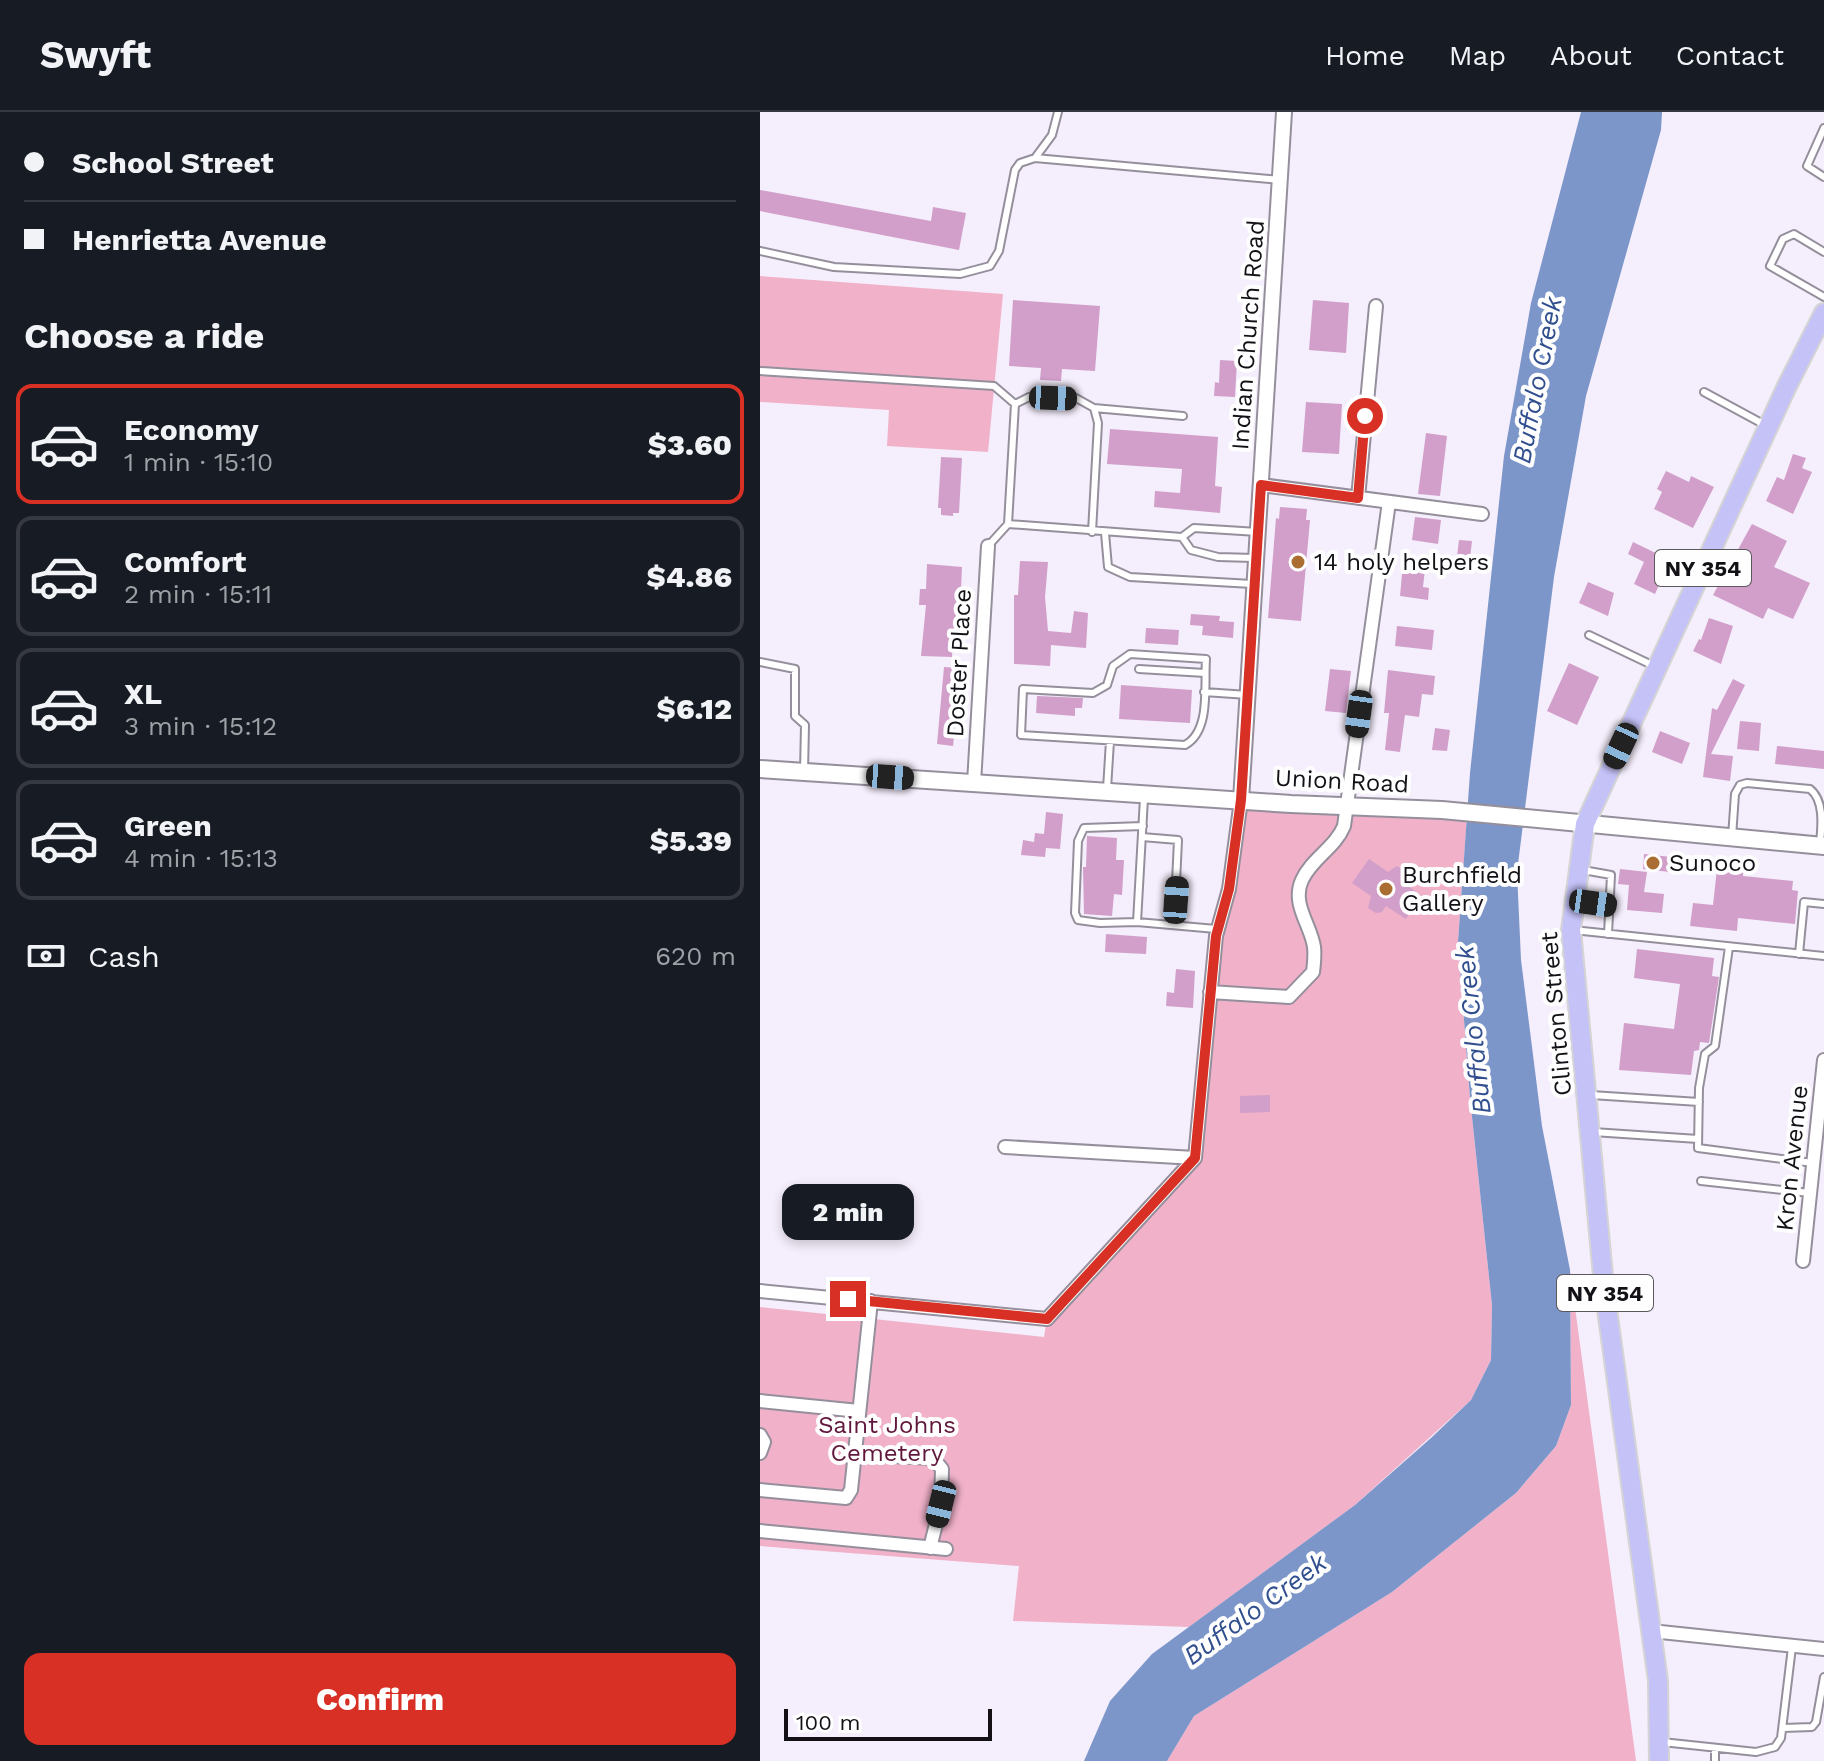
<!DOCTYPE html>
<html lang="en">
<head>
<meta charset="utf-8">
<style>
  :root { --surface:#171b24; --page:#242831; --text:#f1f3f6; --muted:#9ea1a6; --line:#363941; --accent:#d93025 }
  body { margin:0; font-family:"Work Sans",sans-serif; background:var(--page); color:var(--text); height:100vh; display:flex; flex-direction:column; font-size:30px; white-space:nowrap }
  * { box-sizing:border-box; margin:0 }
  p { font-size:26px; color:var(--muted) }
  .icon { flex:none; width:44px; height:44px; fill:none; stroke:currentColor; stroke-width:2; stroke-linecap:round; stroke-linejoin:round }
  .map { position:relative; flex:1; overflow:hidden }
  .drawer { display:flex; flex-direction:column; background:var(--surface); width:760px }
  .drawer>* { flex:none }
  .banner { display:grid; align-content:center; height:176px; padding:0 24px; background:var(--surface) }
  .scale { position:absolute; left:24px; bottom:20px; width:208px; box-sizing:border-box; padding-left:8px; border:4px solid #131116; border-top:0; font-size:22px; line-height:28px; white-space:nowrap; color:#131116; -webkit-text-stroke:6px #fefefe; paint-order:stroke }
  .end { position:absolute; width:36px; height:36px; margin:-18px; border:10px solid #d93025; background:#fff; box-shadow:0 0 0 4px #fff }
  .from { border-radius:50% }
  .bubble { position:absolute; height:56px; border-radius:16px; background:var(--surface); box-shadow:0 4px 12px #0003; font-size:26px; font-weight:800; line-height:56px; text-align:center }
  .car { position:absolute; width:24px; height:48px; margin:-24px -12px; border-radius:10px; box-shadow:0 0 6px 2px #0007; background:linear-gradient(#222 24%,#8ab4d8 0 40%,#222 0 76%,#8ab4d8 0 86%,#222 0) }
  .banner b { display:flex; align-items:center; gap:28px; height:76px; font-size:30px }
  .banner b+b { border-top:2px solid var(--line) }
  .banner i { width:20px; height:20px; background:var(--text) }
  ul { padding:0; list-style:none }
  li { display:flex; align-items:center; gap:24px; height:120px; margin:0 16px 12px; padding:0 8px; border:4px solid var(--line); border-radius:16px }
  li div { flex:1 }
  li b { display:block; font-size:30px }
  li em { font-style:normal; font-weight:800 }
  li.selected { border-color:var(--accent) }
  li>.icon { width:72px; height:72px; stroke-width:1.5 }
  h2 { padding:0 24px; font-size:36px; line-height:96px }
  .pay { display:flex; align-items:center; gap:20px; height:88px; padding:0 24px; font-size:30px }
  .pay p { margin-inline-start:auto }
  .primary-button { display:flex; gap:16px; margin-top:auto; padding:16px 24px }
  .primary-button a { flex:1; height:92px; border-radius:16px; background:var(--accent); color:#fff; font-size:32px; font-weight:800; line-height:92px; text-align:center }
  header { display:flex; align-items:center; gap:48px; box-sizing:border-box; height:112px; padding:0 40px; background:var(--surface); border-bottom:2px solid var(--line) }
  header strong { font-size:38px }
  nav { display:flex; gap:44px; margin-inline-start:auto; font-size:28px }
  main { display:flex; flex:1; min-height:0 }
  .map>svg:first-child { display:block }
  .green { fill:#f0b1c9 }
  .water { fill:#7c96c9 }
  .building { fill:#d19fca }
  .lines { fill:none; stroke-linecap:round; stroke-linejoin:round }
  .service-casing { stroke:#958f9c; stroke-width:10 }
  .minor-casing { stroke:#958f9c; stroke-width:16 }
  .tertiary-casing { stroke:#958f9c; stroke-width:18 }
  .secondary-casing { stroke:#958f9c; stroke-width:20 }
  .primary-casing { stroke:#d5d4d5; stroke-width:22 }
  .service { stroke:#fff; stroke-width:6 }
  .minor { stroke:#fff; stroke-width:12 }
  .tertiary { stroke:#fff; stroke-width:14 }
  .secondary { stroke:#fff; stroke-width:16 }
  .primary { stroke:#c5c2f7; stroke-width:18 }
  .route { stroke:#d93025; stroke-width:10 }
  .poi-dot { fill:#ab6e32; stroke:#fefefe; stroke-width:3 }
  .labels { text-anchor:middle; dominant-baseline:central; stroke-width:8; stroke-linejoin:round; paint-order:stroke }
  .shield { fill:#fefefe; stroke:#5a585c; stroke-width:2 }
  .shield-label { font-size:22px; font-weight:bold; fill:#131116 }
  .street-label { font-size:24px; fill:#131116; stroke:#fefefe }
  .poi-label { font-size:24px; fill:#131116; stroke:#fefefe; text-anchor:start }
  .park-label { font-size:24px; fill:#61173c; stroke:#fefefe }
  .water-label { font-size:26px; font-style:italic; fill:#314f8f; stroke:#fefefe }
</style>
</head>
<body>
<header>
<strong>Swyft</strong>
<nav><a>Home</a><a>Map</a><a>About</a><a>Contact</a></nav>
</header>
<main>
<section class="drawer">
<div class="banner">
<b><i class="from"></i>School Street</b>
<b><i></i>Henrietta Avenue</b>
</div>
<h2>Choose a ride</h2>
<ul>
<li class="selected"><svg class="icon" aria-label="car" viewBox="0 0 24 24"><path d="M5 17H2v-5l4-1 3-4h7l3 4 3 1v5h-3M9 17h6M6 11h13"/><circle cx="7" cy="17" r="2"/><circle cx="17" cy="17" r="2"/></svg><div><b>Economy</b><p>1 min · 15:10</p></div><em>$3.60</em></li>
<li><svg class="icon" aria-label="car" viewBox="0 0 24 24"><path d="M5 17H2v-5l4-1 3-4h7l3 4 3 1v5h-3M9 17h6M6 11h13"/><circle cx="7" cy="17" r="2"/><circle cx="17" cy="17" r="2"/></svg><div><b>Comfort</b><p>2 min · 15:11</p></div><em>$4.86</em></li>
<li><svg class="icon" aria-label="car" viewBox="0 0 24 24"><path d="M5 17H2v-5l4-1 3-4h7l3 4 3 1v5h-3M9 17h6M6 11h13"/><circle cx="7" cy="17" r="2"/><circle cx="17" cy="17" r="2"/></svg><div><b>XL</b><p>3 min · 15:12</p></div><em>$6.12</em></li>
<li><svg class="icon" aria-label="car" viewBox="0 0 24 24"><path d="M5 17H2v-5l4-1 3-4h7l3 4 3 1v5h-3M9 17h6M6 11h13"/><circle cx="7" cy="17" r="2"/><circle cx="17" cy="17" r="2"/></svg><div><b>Green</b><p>4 min · 15:13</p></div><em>$5.39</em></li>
</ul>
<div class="pay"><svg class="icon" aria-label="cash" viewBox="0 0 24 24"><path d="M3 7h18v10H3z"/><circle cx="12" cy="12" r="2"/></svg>Cash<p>620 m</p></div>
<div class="primary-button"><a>Confirm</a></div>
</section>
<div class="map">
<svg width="1064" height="1649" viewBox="0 0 1064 1649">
  <rect width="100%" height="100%" fill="#f5eefc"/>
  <path class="green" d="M0,164L243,182L228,340L127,334L129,298L0,290Z
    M481,688L707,704L698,830L710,986L732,1193L731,1248L711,1288L595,1393L429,1515L253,1509L259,1454L0,1434V1195L284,1225L287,1207L435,1046L443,951Z
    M810,1158L876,1649H407L434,1604L632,1480L756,1381L796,1334L811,1293Z"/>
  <path class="water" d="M821,0H902L901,18L826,284L794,465L757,760L761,848L782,1014L810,1158L811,1293L796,1334L756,1381L632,1480L434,1604L407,1649H324L350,1589L392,1542L595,1393L671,1326L711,1288L731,1248L732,1193L710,986L698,830L710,661L744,344L771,191Z"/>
  <path class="building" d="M0,78L171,109L173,95L206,101L199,138L0,99Z
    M253,188L340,194L335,259L302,257L301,269L280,268L281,256L249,254Z
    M553,188L589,191L586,241L549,238Z
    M460,248L477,249L475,285L454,284L455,270L459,271Z
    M546,290L582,292L579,342L542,340Z
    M350,317L458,325L455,374L462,375L460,401L394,395L395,379L420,381L422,357L347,352Z
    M666,321L687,324L680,384L658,382Z
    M1033,342L1046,346L1042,356L1052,360L1033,402L1006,389L1017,365L1024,368Z
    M181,345L202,346L199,401H193V404L181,403V396H178Z
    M906,359L929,370L931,364L954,375L933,416L894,397L902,380L897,377Z
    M520,395L547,397L546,408H550L541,509L508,506L516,406L519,407Z
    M655,405L681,408L678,432L652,428Z
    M992,412L1027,429L1014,455L1050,471L1033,507L1008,496L1003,507L953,483Z
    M699,428L712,429L709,454L696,453Z
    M873,430L910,448L895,482L874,472L884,450L868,442Z
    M260,449L288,450L285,485L288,519L311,521L314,499L328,501L326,536L291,533L290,554L254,552V483H258Z
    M167,452L202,455L199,522H193L192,545L161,544L166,493H159L160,477H166Z
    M646,455L665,457L663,475L669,476L668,488L640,484L642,462H646Z
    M828,470L854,481L848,504L819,491Z
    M431,502L460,504L459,509L474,510L473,526L442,523L443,514L430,513Z
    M949,506L973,514L961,552L933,539L939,527L941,528Z
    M637,514L674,518L672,538L635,534Z
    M386,516L419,518L418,533L385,531Z
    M809,551L839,565L817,613L787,599Z
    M184,555L201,556L193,634L177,632Z
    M570,557L591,559L586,601L565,599Z
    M628,558L675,564L673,583L662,582L659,605L645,603L640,640L625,638L629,601H624Z
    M973,567L985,573L951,642L973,644L970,669L943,665L952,596L957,598Z
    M361,573L432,578L430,611L359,607Z
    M277,584L323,586L322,596H315V604L276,601Z
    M980,609L1001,611L999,639L977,637Z
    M675,616L690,618L687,639L672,638Z
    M900,619L930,631L922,652L892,640Z
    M1017,634L1064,639V657L1015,652Z
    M286,700L303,702L300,737L286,736L285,745L261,743L263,728L274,730L275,721L284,722Z
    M327,724L357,726L356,748H364L362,783L354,782L352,804L324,802L323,755H326Z
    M884,742L911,745L910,760L883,757Z
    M609,747L628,760L637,754L645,759L642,770L661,783L646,807L626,794L622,800L616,801L608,796L611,784L592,771Z
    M958,748L984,751L983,764L1033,769L1032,778L1038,779L1035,812L978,806L977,819L930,814L933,791L953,793Z
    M860,757L887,760L884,780L904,782L902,801L867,798L869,773L858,772Z
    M346,822L387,825L386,842L345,840Z
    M877,837L954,846L952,864L959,865L949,931L940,930L939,938L934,939L931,963L859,958L864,911L914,917L920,872L874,866Z
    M416,857L435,859L433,896L406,894L407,880L414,881Z
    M510,983V1000L480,1001V984Z"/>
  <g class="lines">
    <g class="service-casing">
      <path id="service" d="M1064,16L1047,54L1064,65
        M275,46L292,23L298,0
        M0,139L74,155L200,162L230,154L239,139L255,58L260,51L275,46L520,68
        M1064,140L1034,122L1023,127L1010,154L1064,185
        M0,259L234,274L255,292
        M944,280L1005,313
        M423,304L334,296L316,286L269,285L255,292L248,412L422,425L434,416L498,420
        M332,420L338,311L334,296
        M345,421L348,455L370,465L492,472
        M422,425L431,438L458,445L494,446
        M229,433L248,412
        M829,523L894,554
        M370,542L446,547C444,574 451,619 425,633L261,623L263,577L333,581L347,573L353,554Z
        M0,550L35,557V604L45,613L44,660
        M379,557L445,561
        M444,580L488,583
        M347,677L350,629
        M384,686L377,810L456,817
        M382,725L418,728L414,813
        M972,725L975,682L980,673L987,671L1050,677C1064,688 1062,712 1060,731
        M823,758L851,763L848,822
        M818,789L850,794
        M377,810L340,811L318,808L315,801L318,729L324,716L383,714
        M813,818L1064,844
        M969,835L955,934L945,942L939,976L938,1036L1053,1051
        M1039,842L1044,790L1064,792
        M831,983L939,990
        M833,1020L938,1027
        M941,1069L1050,1081
        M1023,1616L1052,1615L1056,1610L1064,1565
        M902,1630L996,1640L1015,1635L1021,1626L1032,1535
        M955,1636V1649"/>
    </g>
    <g class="minor-casing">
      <path id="minor" d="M501,373L722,402
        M598,386L616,194
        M214,671L228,434
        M450,880L529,885L553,860C554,852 555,843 554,835C551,813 531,792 542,768C552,746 575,736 584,714L629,390
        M245,1035L435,1046
        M1043,1149L1064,948
        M0,1179L287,1207L435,1046L456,824L469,777L481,688
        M0,1289L99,1299
        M0,1323L4,1330L0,1341
        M94,1342L173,1346L182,1357L181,1392L170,1436
        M0,1378L86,1386L91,1378L111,1189
        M0,1419L186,1437
        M891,1519L1064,1537"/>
    </g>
    <g class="tertiary-casing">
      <path id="tertiary" d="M481,688L524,0"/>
    </g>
    <g class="secondary-casing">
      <path id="secondary" d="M0,657L531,692L682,698L1064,734"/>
    </g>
    <g class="primary-casing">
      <path id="primary" d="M899,1649L898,1569L844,1175L811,818L825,712L1027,274L1064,201"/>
    </g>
    <use href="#service" class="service"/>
    <use href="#minor" class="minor"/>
    <use href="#tertiary" class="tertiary"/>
    <use href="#secondary" class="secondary"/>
    <use href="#primary" class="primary"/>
  </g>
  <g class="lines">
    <path class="route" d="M88,1187L287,1207L435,1046L456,824L469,777L481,688L501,373L598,386L605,304"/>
  </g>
  <g class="poi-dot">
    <circle cx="538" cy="450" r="8"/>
    <circle cx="893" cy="751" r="8"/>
    <circle cx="626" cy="777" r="8"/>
  </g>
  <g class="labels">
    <g class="shield">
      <rect x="895" y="438" width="96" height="36" rx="6"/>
      <rect x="797" y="1163" width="96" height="36" rx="6"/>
    </g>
    <g class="shield-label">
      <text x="943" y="456">NY 354</text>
      <text x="845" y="1181">NY 354</text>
    </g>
    <g class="street-label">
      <text transform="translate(488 223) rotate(-86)">Indian Church Road</text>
      <text transform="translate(199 551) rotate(-87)">Doster Place</text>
      <text transform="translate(582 669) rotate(3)">Union Road</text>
      <text transform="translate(796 902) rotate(-95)">Clinton Street</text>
      <text transform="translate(1032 1046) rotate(-84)">Kron Avenue</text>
    </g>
    <g class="poi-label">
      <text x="554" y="450">14 holy helpers</text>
      <text x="909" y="751">Sunoco</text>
      <text x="642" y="763">Burchfield<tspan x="642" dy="28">Gallery</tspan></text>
    </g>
    <g class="park-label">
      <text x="127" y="1313">Saint Johns<tspan x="127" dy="28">Cemetery</tspan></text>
    </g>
    <g class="water-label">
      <text transform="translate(777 268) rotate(-79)">Buffalo Creek</text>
      <text transform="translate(713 918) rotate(-96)">Buffalo Creek</text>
      <text transform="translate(495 1497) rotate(-36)">Buffalo Creek</text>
    </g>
  </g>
</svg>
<div class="scale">100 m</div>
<i class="end from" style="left:605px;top:304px"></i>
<i class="end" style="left:88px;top:1187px"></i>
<div class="bubble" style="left:22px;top:1072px;width:132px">2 min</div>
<i class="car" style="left:293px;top:286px;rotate:92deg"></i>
<i class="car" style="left:599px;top:602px;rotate:188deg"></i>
<i class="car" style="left:861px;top:634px;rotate:205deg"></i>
<i class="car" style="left:130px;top:665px;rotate:94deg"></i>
<i class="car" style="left:416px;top:788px;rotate:4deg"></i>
<i class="car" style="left:833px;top:791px;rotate:98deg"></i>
<i class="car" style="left:181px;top:1392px;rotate:194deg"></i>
</div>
</main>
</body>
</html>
